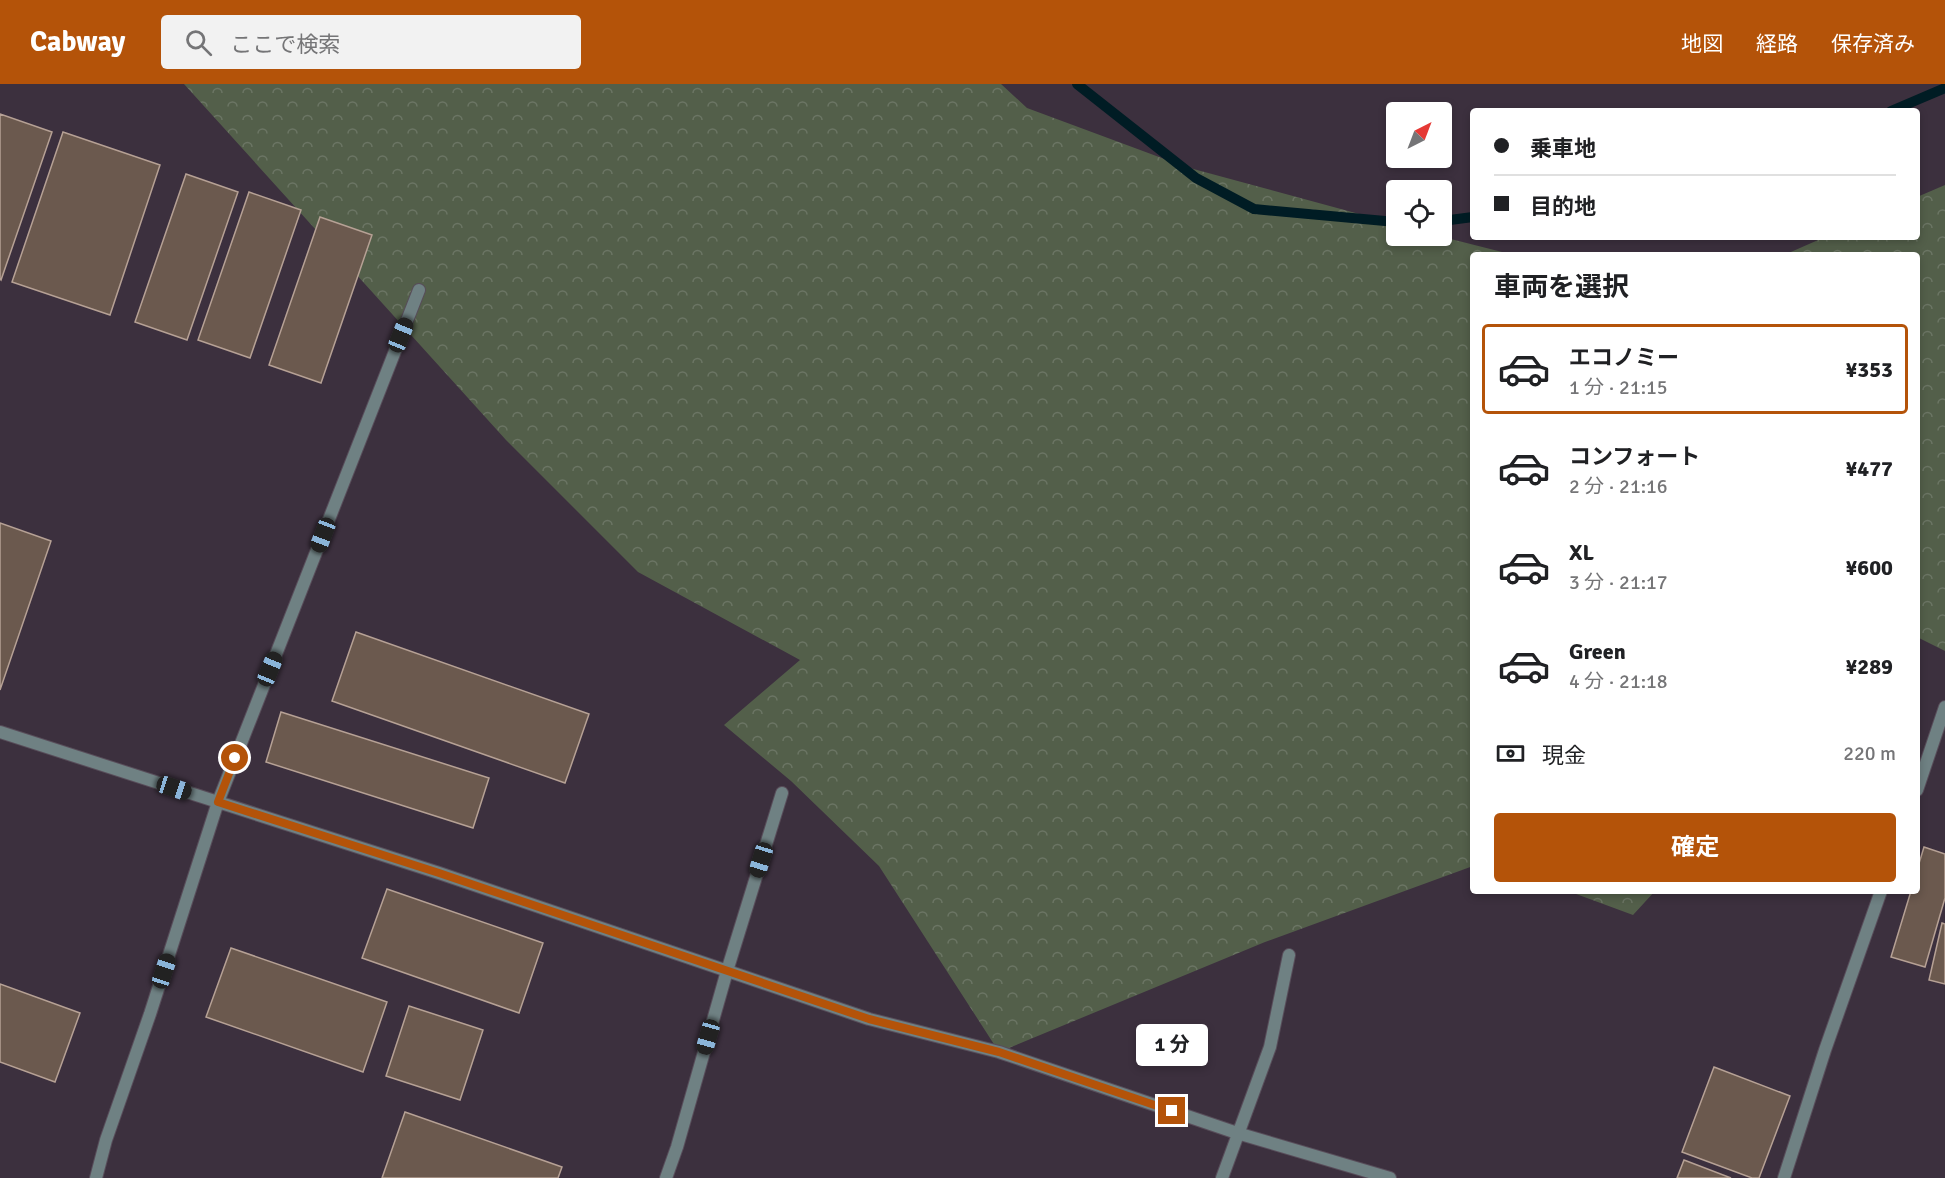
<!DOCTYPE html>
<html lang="ja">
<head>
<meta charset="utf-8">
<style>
  :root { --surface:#fff; --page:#f2f2f2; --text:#202124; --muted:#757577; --line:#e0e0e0; --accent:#b45309 }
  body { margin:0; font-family:Signika,"Noto Sans JP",sans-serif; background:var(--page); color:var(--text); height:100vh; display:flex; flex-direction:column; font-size:22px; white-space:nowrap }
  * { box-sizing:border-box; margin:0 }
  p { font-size:20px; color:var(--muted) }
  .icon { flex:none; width:33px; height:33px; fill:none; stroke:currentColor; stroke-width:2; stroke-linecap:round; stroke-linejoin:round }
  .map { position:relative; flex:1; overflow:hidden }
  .panel { position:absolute; left:1470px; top:168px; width:450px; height:642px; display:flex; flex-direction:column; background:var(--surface); border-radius:6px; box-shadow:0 3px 9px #0003 }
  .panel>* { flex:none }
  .hud { position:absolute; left:1470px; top:24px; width:450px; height:132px; border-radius:6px; box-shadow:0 3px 9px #0003; display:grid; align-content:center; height:132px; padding:0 24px; background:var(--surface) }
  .needle { width:39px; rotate:42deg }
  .controls { position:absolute; left:1386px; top:18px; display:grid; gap:12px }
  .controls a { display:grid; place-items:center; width:66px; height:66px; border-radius:6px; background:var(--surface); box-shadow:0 3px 9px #0003; font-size:30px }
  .end { position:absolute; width:27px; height:27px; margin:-14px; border:8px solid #b45309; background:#fff; box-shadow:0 0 0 3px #fff }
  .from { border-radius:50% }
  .bubble { position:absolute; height:42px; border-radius:6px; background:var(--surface); box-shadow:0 3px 9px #0003; font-size:20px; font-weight:700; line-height:42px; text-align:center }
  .car { position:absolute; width:18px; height:36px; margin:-18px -9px; border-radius:8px; box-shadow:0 0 4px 2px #0007; background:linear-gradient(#222 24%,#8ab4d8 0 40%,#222 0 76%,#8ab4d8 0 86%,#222 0) }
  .hud b { display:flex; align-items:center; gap:21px; height:57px; font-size:22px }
  .hud b+b { border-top:2px solid var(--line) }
  .hud i { width:15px; height:15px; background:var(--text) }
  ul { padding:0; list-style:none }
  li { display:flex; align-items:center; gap:18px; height:90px; margin:0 12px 9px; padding:0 12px; border:3px solid transparent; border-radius:6px }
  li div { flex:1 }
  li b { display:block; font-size:22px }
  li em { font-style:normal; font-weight:700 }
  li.on { border-color:var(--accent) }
  li>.icon { width:54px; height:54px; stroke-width:1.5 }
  h2 { padding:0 24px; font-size:27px; line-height:72px }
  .pay { display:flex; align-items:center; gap:15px; height:66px; padding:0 24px; font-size:22px }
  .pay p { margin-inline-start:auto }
  .primary-button { display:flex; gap:12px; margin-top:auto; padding:12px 24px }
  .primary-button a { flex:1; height:69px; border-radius:6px; background:var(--accent); color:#fff; font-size:24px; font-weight:700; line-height:69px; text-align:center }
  header { display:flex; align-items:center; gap:36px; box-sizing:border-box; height:84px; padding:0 30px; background:var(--accent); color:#fff }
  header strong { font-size:28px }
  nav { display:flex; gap:33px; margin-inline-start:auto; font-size:21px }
  .search { width:420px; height:54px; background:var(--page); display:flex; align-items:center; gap:15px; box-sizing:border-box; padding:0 21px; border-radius:6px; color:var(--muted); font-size:22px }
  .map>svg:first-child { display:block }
  .forest { fill:url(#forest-crowns) }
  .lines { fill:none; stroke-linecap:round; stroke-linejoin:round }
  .stream { stroke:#001c24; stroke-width:10 }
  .building { fill:#6b594e; stroke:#b6a195; stroke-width:1.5 }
  .street-casing { stroke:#584d5a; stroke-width:14 }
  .street { stroke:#6f8183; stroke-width:12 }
  .route { stroke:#b45309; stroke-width:8 }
</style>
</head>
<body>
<header>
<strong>Cabway</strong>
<div class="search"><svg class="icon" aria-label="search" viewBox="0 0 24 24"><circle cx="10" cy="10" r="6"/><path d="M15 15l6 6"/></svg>ここで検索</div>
<nav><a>地図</a><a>経路</a><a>保存済み</a></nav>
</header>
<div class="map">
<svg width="1945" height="1094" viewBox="0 0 1945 1094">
  <defs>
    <pattern id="forest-crowns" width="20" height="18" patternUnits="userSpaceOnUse" patternTransform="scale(1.5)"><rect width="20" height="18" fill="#535f4a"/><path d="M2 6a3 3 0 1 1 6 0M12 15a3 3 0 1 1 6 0" fill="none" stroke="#6b7564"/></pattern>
  </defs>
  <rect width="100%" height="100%" fill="#3c303e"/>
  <path class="forest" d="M184,0H1001L1027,24L1186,83L1396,140V152H1439L1506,169L1784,171L1825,153H1917V113L1945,101V567L1917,553V171H1473V782L1265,858L999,968L879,782L791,697L724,641L800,576L638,488L506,356Z
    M1568,807H1655L1633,831Z"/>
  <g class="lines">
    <path class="stream" d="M1077,0L1196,94L1254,125L1396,138
      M1891,27L1945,4
      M1442,137L1473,133"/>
  </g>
  <path class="building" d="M0,30L52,48L1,196L0,195Z
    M63,48L160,81L110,231L12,198Z
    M186,90L238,108L187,256L135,238Z
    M249,108L301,126L250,274L198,256Z
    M320,133L372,151L321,299L269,281Z
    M0,439L51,457L0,606Z
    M356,548L589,630L565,699L332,617Z
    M281,628L489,694L473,744L266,678Z
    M1924,763L1945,770V814L1925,883L1891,873L1911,807H1917V786Z
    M387,805L543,859L519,929L362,874Z
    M1942,839L1945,840V900L1929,896Z
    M231,864L387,918L363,988L206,933Z
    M0,900L80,929L55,998L0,978Z
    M409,922L483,946L460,1016L386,992Z
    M1714,983L1790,1012L1759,1094H1752L1682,1068Z
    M405,1028L562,1083L558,1094H382Z
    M1684,1076L1731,1094H1677Z"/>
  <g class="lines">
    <g class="street-casing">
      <path id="street" d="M0,648L439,789L869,935L999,968L1237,1049L1390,1094
        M1917,706L1945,623
        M96,1094L106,1056L150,930L218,718L419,206
        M666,1094L677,1063L727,887L782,709
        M1222,1094L1270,963L1289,871
        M1784,1094L1825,966L1881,807"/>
    </g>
    <use href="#street" class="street"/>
  </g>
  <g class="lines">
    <path class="route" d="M235,674L218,718L439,789L869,935L999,968L1172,1027"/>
  </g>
</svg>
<div class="controls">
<a><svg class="needle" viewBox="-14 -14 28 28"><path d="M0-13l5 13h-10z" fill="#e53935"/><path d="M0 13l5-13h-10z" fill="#757577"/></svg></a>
<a><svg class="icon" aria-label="locate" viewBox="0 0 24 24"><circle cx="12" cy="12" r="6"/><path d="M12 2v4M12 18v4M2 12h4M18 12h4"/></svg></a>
</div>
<i class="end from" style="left:235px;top:674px"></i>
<i class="end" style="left:1172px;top:1027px"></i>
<div class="bubble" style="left:1136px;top:940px;width:72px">1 分</div>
<i class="car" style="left:401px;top:251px;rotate:22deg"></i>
<i class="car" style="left:323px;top:451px;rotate:201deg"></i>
<i class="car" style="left:270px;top:585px;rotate:22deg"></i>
<i class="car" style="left:174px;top:704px;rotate:108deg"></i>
<i class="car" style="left:761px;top:776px;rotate:197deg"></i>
<i class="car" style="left:164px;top:887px;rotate:18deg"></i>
<i class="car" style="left:708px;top:953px;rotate:196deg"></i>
<div class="hud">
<b><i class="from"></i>乗車地</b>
<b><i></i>目的地</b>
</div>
<section class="panel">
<h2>車両を選択</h2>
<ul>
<li class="on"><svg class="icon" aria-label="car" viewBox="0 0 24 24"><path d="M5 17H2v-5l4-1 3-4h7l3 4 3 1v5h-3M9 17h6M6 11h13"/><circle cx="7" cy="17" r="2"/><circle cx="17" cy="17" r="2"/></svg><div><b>エコノミー</b><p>1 分 · 21:15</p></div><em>¥353</em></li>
<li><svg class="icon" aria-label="car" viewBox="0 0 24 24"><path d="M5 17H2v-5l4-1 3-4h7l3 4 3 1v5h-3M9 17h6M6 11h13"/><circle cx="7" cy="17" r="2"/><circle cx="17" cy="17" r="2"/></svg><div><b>コンフォート</b><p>2 分 · 21:16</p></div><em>¥477</em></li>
<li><svg class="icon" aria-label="car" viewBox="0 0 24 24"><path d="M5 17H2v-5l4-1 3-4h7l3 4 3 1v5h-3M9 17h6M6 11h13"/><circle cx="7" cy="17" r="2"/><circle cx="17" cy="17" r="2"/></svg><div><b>XL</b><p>3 分 · 21:17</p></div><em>¥600</em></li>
<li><svg class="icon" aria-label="car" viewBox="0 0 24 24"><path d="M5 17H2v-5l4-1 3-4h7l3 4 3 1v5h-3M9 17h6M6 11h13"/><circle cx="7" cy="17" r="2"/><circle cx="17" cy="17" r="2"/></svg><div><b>Green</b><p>4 分 · 21:18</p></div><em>¥289</em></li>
</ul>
<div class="pay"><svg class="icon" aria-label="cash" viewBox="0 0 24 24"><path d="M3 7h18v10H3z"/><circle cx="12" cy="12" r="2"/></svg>現金<p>220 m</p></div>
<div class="primary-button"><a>確定</a></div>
</section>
</div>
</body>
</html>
